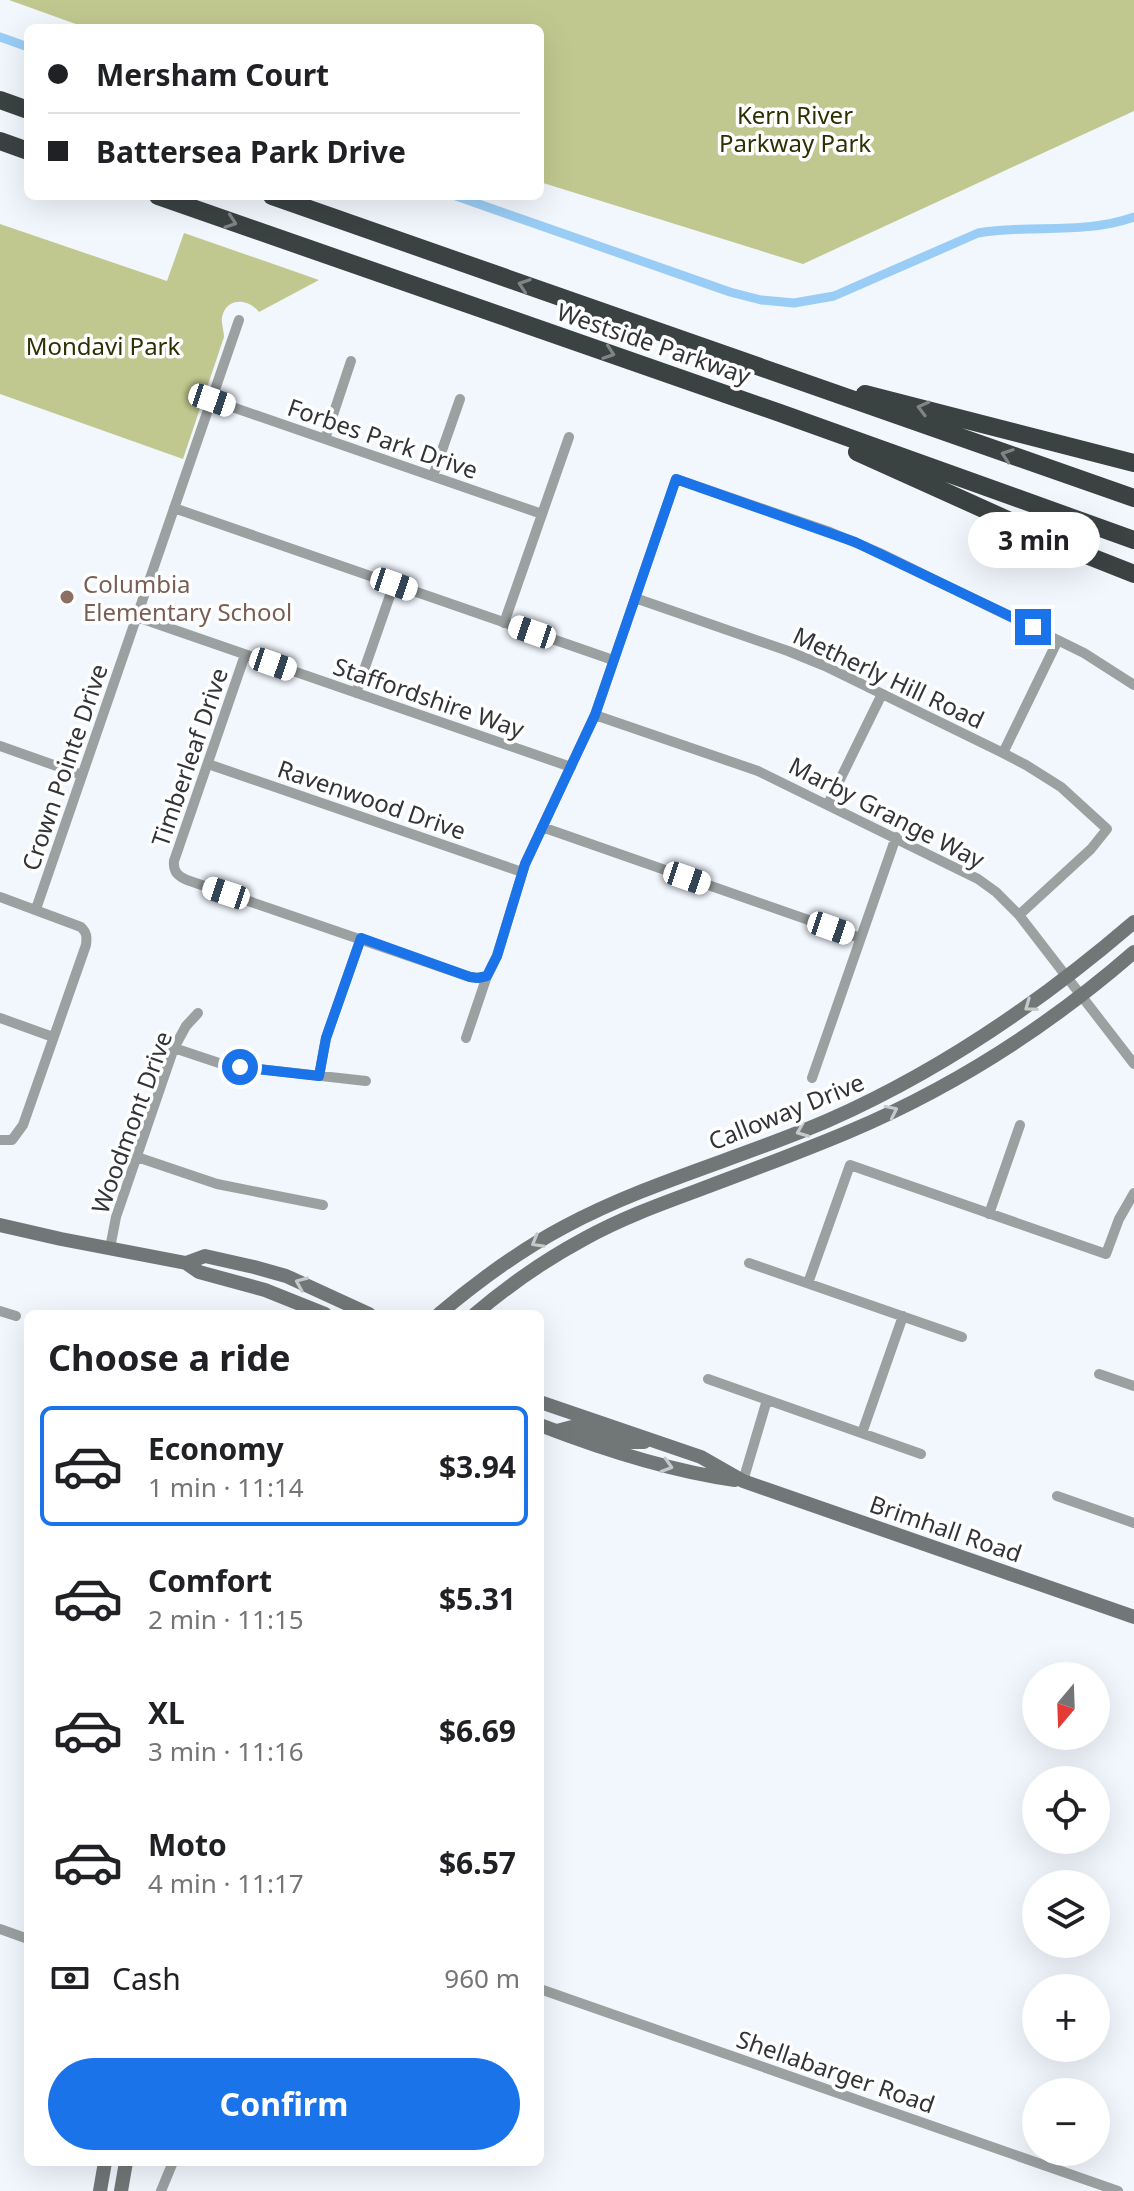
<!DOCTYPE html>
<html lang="en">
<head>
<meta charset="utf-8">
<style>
  :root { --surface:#fff; --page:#f2f2f2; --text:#202124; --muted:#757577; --line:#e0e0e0; --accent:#1a73e8 }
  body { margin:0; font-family:"Noto Sans",sans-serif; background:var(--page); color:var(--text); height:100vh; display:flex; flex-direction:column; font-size:30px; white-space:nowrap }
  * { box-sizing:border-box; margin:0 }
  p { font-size:26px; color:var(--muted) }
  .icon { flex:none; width:44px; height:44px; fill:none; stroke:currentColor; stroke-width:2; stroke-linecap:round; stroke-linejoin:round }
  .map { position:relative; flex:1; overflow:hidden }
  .side { position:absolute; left:24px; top:1310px; width:520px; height:856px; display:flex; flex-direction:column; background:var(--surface); border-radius:12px; box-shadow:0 8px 32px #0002 }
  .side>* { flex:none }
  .guide { position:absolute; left:24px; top:24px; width:520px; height:176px; border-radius:12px; box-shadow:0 8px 32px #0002; display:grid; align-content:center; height:176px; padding:0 24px; background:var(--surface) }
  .needle { width:52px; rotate:199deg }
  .tools { position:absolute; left:1022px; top:1662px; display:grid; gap:16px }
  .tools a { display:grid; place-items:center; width:88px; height:88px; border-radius:50%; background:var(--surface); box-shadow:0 8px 32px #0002; font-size:40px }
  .end { position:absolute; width:36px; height:36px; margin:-18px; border:10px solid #1a73e8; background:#fff; box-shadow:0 0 0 4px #fff }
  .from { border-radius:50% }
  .bubble { position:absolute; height:56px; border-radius:28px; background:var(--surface); box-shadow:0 8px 32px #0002; font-size:26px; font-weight:700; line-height:56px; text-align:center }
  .car { position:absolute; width:24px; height:48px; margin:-24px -12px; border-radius:10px; box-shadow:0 0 6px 2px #0007; background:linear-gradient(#fff 24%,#345 0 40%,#fff 0 76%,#345 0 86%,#fff 0) }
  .guide b { display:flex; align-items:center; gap:28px; height:76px; font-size:30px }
  .guide b+b { border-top:2px solid var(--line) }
  .guide i { width:20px; height:20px; background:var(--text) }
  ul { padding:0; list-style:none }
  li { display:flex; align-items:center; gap:24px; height:120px; margin:0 16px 12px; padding:0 8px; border:4px solid transparent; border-radius:12px }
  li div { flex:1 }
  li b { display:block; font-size:30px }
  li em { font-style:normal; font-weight:700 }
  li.on { border-color:var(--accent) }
  li>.icon { width:72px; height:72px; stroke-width:1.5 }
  h2 { padding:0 24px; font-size:36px; line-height:96px }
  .pay { display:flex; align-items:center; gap:20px; height:88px; padding:0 24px; font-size:30px }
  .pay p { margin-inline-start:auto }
  .action { display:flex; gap:16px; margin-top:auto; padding:16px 24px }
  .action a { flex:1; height:92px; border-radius:48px; background:var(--accent); color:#fff; font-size:32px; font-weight:700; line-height:92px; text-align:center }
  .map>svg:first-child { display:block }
  .green { fill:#c1c88f }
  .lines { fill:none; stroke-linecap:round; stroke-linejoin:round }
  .canal { stroke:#9acdf5; stroke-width:9 }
  .street { stroke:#9ba0a0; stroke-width:10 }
  .secondary { stroke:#717777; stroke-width:14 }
  .highway { stroke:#3a4242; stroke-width:18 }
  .oneway { stroke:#7f8484 }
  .oneway2 { stroke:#c6c9c9 }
  .route { stroke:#1a73e8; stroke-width:10 }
  .education-dot { fill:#8d6e63; stroke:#fff; stroke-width:3 }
  .labels { text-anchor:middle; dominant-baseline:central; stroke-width:7; stroke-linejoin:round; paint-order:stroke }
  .park-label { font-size:24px; fill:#2d3102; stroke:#fff }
  .street-label { font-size:24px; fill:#323437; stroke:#fff }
  .education-label { font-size:24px; fill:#785e54; stroke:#fff; text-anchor:start }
</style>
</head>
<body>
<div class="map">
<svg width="1134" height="2191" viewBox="0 0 1134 2191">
  <rect width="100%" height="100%" fill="#f2f6fd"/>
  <path class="green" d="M9,0H1134V111L803,264L540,182V28H87Z
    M0,224L167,281L184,233L319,280L259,312C249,299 227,296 222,317C221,323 224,331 224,337L183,459L0,394Z"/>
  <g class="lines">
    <path class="canal" d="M0,37L28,47
      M456,196L730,292L761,300L794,303L834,296L978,233C1030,224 1084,235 1134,217"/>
    <path class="street" d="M212,400L542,514
      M325,439L351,361
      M433,476L460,399
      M174,508L613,660
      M635,598L788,651L825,666L1003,753L1026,765L1061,787L1107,829L1091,849L1019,915
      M137,617L571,767
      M504,623L569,437
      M245,655L174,861C173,872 178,876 187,880L470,977L478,978L487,976
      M356,693L394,584
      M595,715L758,771L978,879L996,892L1019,915L1134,1064
      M0,746L82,775
      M1003,753L1058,640
      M208,764L522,872
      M828,804L882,694
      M542,827L860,938
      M0,897L81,927C87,933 87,937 86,945L23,1125L12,1140H0
      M36,909L239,320
      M0,1018L53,1037
      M466,1038L487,976L497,956L525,864L595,715L676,479L830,532L880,553L1084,653L1134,685
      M174,1048L222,1064L240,1067L366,1081
      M319,1076L326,1038L361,938
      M812,1078L896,837
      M137,1157L217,1184L323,1205
      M989,1214L1020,1125
      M110,1248L116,1217L174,1048L186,1026L198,1013
      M749,1263L962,1337
      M808,1283L850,1165L1106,1254L1119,1219L1134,1193
      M0,1311L16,1316
      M1099,1374L1134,1386
      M708,1379L921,1454
      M862,1433L903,1316
      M743,1481L767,1400
      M1057,1496L1134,1523
      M0,1929L28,1939
      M540,1989L1118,2191
      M161,2191L173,2162"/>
    <path class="secondary" d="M0,1225L61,1239L186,1263L199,1272L265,1290L325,1314
      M186,1263L205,1256L254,1267L286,1276L369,1314
      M439,1314C478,1281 519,1251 564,1227C648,1182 742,1158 829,1120C942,1070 1041,1002 1134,922
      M475,1314C509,1285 545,1260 584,1239C620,1219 658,1205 696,1191C747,1172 798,1153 848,1132C952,1088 1049,1026 1134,952
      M540,1402L701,1457L743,1481L1134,1617
      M540,1425C602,1449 669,1471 735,1480
      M557,1431L572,1427L617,1442H644
      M100,2191L105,2162
      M121,2191L126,2162"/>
    <path class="highway" d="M0,100L28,110
      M0,141L28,151
      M158,196L780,413L1134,540
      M272,196L1134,498
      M865,394L1134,463
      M857,452L1081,553L1134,574"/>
  </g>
  <defs><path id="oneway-chevron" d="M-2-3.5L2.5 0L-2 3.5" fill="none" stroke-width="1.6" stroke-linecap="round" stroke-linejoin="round" transform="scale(2)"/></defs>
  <g class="oneway">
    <use href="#oneway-chevron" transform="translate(231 222) rotate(19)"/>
    <use href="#oneway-chevron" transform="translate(524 285) rotate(-161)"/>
    <use href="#oneway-chevron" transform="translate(609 353) rotate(19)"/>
    <use href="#oneway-chevron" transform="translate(923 408) rotate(-165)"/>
    <use href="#oneway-chevron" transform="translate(1007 455) rotate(-161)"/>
  </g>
  <g class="oneway2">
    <use href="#oneway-chevron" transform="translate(1030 1006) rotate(144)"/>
    <use href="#oneway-chevron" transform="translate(892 1111) rotate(-26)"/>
    <use href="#oneway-chevron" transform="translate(802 1131) rotate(158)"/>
    <use href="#oneway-chevron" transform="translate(537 1242) rotate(150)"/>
    <use href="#oneway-chevron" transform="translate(301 1283) rotate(-157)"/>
    <use href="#oneway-chevron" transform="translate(667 1466) rotate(17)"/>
  </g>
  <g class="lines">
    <path class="route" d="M240,1067L319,1076L326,1038L361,938L470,977L478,978L487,976L497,956L525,864L595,715L676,479L855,542L1033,627"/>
  </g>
  <circle class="education-dot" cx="67" cy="597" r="8"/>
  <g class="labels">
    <g class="park-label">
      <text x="795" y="114">Kern River<tspan x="795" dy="28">Parkway Park</tspan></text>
      <text x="103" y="345">Mondavi Park</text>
    </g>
    <g class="street-label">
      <text transform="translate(654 343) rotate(19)">Westside Parkway</text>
      <text transform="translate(383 438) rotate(19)">Forbes Park Drive</text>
      <text transform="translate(889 677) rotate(25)">Metherly Hill Road</text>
      <text transform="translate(429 697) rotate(19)">Staffordshire Way</text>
      <text transform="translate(189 757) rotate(-71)">Timberleaf Drive</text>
      <text transform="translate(64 767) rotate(-71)">Crown Pointe Drive</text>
      <text transform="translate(372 799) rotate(19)">Ravenwood Drive</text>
      <text transform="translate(887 812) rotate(27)">Marby Grange Way</text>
      <text transform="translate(786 1111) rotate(-22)">Calloway Drive</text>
      <text transform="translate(131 1122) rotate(-70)">Woodmont Drive</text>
      <text transform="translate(946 1528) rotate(19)">Brimhall Road</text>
      <text transform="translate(836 2071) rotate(19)">Shellabarger Road</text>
    </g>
    <g class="education-label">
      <text x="83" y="583">Columbia<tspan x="83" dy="28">Elementary School</tspan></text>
    </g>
  </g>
</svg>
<div class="tools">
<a><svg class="needle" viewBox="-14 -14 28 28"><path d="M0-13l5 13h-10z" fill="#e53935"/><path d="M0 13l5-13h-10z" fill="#757577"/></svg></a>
<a><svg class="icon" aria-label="locate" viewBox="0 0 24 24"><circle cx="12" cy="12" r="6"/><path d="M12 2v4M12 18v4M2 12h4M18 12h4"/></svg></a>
<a><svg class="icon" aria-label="layers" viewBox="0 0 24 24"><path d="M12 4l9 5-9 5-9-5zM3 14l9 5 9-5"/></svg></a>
<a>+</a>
<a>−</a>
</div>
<i class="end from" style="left:240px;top:1067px"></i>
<i class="end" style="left:1033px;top:627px"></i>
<div class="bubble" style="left:968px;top:512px;width:132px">3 min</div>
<i class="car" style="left:212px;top:400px;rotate:109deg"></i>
<i class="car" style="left:394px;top:584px;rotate:109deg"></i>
<i class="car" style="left:532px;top:632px;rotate:289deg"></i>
<i class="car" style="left:273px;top:664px;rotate:109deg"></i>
<i class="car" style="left:687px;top:878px;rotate:109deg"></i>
<i class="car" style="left:226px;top:893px;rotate:288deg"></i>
<i class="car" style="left:831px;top:928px;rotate:109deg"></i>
<div class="guide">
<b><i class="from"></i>Mersham Court</b>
<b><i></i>Battersea Park Drive</b>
</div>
<section class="side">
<h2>Choose a ride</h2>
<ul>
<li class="on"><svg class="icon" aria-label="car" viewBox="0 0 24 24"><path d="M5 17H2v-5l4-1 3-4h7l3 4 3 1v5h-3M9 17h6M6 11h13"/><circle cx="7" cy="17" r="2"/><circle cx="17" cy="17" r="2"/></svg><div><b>Economy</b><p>1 min · 11:14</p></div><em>$3.94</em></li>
<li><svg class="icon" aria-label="car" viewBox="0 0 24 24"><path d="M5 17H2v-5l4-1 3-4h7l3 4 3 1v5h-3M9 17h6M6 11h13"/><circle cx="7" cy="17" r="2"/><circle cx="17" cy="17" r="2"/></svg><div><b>Comfort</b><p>2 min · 11:15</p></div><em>$5.31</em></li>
<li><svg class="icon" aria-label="car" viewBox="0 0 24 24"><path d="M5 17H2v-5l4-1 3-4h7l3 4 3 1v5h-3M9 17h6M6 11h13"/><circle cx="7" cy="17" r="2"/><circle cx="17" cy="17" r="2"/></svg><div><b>XL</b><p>3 min · 11:16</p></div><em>$6.69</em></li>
<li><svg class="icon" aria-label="car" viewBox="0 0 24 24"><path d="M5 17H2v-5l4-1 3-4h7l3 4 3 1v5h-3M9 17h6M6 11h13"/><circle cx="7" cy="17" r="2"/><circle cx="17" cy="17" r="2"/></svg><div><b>Moto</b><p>4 min · 11:17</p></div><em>$6.57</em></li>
</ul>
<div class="pay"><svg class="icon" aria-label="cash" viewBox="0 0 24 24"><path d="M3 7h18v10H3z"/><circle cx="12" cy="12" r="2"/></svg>Cash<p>960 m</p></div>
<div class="action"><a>Confirm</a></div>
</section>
</div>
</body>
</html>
